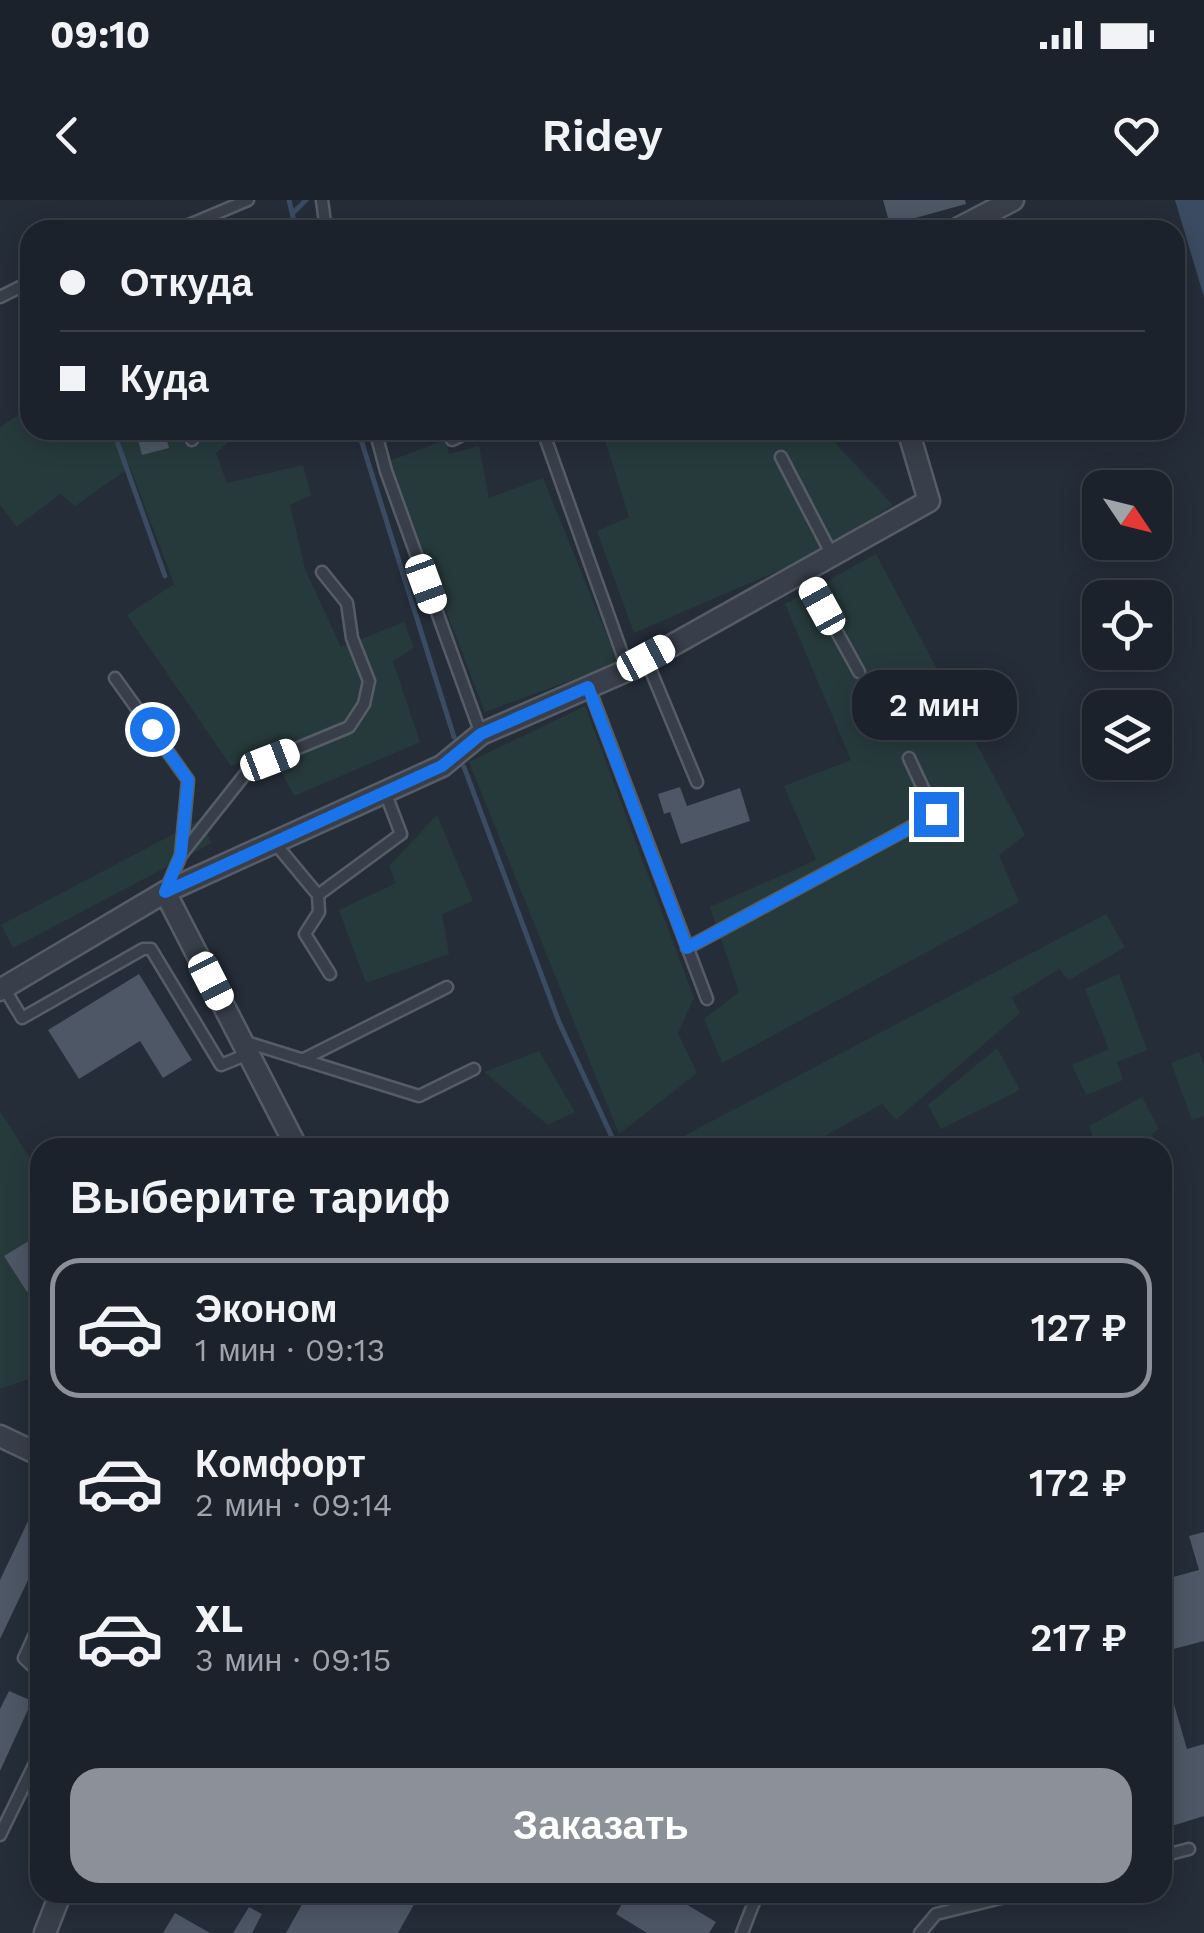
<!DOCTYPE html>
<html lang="ru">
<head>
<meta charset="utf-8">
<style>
  :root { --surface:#1c222b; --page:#252a33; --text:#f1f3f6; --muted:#a0a4a9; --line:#3a3f47; --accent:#8c9099 }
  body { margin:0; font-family:"Work Sans",sans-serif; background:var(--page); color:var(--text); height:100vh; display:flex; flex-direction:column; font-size:38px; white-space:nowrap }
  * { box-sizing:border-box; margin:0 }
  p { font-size:32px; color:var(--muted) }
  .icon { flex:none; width:55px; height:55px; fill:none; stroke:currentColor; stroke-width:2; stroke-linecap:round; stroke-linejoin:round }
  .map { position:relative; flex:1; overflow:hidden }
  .side { position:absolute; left:30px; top:938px; width:1142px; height:765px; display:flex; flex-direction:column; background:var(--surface); border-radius:30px; box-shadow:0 5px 25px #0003,0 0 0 2px var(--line) }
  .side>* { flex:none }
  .hud { position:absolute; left:20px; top:20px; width:1165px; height:220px; border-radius:30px; box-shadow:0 5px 25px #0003,0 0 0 2px var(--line); display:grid; align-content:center; height:220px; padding:0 40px; background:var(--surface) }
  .needle { width:65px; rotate:125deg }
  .fabs { position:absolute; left:1082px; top:270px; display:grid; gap:20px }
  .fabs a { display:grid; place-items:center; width:90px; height:90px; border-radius:20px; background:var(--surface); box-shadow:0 5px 25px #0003,0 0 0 2px var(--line); font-size:50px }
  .end { position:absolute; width:45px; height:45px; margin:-22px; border:12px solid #1a73e8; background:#fff; box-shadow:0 0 0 5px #fff }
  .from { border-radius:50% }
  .bubble { position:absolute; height:70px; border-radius:30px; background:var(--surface); box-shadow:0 5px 25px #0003,0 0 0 2px var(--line); font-size:32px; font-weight:600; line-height:70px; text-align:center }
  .car { position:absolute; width:30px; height:60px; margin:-30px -15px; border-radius:12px; box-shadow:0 0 8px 2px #0007; background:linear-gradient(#fff 24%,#345 0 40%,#fff 0 76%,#345 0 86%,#fff 0) }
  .hud b { display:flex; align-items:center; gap:35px; height:95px; font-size:38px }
  .hud b+b { border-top:2px solid var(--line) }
  .hud i { width:25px; height:25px; background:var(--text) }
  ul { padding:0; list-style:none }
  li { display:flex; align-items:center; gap:30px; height:140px; margin:0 20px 15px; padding:0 20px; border:5px solid transparent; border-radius:30px }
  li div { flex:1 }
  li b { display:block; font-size:38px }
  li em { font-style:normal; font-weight:600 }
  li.current { border-color:var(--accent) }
  li>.icon { width:90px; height:90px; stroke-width:1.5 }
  h2 { padding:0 40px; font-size:45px; line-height:120px }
  .primary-button { display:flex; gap:20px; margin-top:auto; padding:20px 40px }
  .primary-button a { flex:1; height:115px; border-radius:30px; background:var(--accent); color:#fff; font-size:40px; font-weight:600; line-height:115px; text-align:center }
  .status { display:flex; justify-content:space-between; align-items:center; height:70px; padding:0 50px; background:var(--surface); direction:ltr }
  .status svg { height:28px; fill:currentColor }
  header { display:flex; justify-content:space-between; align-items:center; height:130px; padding:0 40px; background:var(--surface); font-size:45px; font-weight:600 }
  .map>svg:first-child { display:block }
  .green { fill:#273a3b }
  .water { fill:#3b4b61 }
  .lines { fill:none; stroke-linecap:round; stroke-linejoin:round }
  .stream { stroke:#3b4b61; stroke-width:5 }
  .building { fill:#4d5765 }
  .service-casing { stroke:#565d67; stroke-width:15 }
  .minor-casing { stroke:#565d67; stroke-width:25 }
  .service { stroke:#383f4a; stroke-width:10 }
  .minor { stroke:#383f4a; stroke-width:20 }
  .route { stroke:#1a73e8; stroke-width:12 }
</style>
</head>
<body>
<div class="status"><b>09:10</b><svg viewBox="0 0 49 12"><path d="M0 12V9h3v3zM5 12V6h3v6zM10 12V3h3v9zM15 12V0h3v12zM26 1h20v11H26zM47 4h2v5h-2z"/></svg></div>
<header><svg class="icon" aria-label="back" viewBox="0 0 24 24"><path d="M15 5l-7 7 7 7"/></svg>Ridey<svg class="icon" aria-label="heart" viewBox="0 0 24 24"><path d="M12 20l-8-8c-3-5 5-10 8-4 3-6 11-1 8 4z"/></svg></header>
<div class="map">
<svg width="1204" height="1733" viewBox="0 0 1204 1733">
  <rect width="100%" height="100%" fill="#252d39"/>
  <path class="green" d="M30,207V230H243L216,253L227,283L303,265L311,295L290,305L305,369L341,447L404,422L414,448L393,461L420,542L294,596L270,549L231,566L127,415L174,384L130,267L75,306L60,294L17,327L0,305V227Z
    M602,230H823L893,305L812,356L634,433L597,331L629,317Z
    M445,240L449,254L479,246L489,298L543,278L618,463L485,512L389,261Z
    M876,354L1025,635L999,655L1019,702L722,863L704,819L739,792L710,707L816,660L784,586L851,560L785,404Z
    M585,506L694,798L678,833L697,873L619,934L469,562Z
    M437,615L473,701L442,714L449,754L366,783L339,710L396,683L389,666Z
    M200,620L212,643L13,748L1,725Z
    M1106,714L1125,747L1069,780L1059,769L1012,798L1020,813L896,920L882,904L805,947H682L678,939Z
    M1119,774L1147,850L1117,862L1123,880L1086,895L1072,865L1109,849L1085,789Z
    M997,848L1020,890L941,929L928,905Z
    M539,851L575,912L548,925L484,872Z
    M1199,852L1204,864V916L1192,920L1171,863Z
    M1142,897L1159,929L1152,934L1156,947H1097L1089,926Z
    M0,911L40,974V1175L0,1189Z"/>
  <path class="water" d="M1175,0H1204V97Z"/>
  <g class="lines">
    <path class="stream" d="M289,0L296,30
      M294,12L306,0
      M113,230L165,376
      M358,230L454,537
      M464,567L559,822L617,948"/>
  </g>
  <path class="building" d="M883,0H965L966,4L890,25Z
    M158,230H164L169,248L142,255L137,236Z
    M680,587L687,606L740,588L750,621L681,644L670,612L664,614L658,594Z
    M139,774L192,860L163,878L140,841L79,879L48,830Z
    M32,1039L40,1052V1084L27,1092L4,1056Z
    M40,1296V1355L0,1439V1380Z
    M1204,1332V1441L1162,1452V1380L1199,1370L1189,1336Z
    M1166,1477L1187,1549L1204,1544V1616L1162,1629V1478Z
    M9,1491L32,1501L0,1571V1509Z
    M309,1692H421L398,1733H286Z
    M629,1692H666L716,1722L709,1733H647L616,1714Z
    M249,1707L262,1714L252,1733H233Z
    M175,1713L210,1733H163Z"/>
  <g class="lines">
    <g class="service-casing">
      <path id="service" d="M322,0L326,30
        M177,30L248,0
        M0,97L30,82
        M190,230L192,240
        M375,230L386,271L481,534
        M532,230L545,237L628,470
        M452,240L472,230
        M781,257L832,355
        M804,372L859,472
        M646,459L697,582
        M115,478L188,580L181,655L166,690
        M589,488L707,799
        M274,642L318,695L401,634L385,592
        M181,655L250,568L349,527L364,504L369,481L352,438L347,403L322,372
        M318,695L319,712L305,734L330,774
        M687,748L935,614L909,558
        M4,788L22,818L143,749H151L221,865L248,854
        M243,841L419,896L474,869
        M302,860L447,787
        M40,1423L24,1458L40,1473
        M0,1635L40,1553
        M1162,1656L1189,1649
        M738,1692L754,1702
        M742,1733L758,1692
        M920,1733L936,1714L1025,1692"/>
    </g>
    <g class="minor-casing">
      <path id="minor" d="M955,30L1013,0
        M165,692L442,566L481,534L628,470L929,301L908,230
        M0,790L165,692L297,948
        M0,1236L40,1255
        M45,1733L61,1692"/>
    </g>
    <use href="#service" class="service"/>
    <use href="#minor" class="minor"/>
  </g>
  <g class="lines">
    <path class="route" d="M152,529L188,580L181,654L165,692L442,566L481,534L588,487L687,748L936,614"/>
  </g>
</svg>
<div class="fabs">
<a><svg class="needle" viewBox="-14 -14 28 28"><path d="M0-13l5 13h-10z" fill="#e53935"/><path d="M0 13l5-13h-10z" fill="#a0a4a9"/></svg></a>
<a><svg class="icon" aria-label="locate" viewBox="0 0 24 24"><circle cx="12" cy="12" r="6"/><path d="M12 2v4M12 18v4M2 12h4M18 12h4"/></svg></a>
<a><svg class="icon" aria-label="layers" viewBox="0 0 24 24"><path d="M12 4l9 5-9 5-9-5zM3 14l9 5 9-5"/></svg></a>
</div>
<i class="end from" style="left:152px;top:529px"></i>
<i class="end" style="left:936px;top:614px"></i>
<div class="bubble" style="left:852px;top:470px;width:165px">2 мин</div>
<i class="car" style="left:426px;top:384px;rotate:160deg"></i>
<i class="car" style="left:822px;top:406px;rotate:331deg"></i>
<i class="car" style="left:646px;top:458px;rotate:62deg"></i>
<i class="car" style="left:270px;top:560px;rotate:69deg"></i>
<i class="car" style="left:211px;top:781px;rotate:153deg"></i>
<div class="hud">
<b><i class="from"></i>Откуда</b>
<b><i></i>Куда</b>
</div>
<section class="side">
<h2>Выберите тариф</h2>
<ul>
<li class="current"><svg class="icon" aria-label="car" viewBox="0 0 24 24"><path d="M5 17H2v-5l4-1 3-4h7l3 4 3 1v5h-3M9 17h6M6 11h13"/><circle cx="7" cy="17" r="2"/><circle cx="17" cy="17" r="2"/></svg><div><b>Эконом</b><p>1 мин · 09:13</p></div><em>127 ₽</em></li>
<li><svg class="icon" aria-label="car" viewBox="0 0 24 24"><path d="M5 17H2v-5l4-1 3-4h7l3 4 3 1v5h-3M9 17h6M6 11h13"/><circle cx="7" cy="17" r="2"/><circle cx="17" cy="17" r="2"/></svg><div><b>Комфорт</b><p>2 мин · 09:14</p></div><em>172 ₽</em></li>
<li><svg class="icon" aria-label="car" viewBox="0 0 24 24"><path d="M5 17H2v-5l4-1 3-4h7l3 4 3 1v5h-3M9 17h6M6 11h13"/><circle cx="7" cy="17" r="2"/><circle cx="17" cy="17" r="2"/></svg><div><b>XL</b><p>3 мин · 09:15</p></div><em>217 ₽</em></li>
</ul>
<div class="primary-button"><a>Заказать</a></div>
</section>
</div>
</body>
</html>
